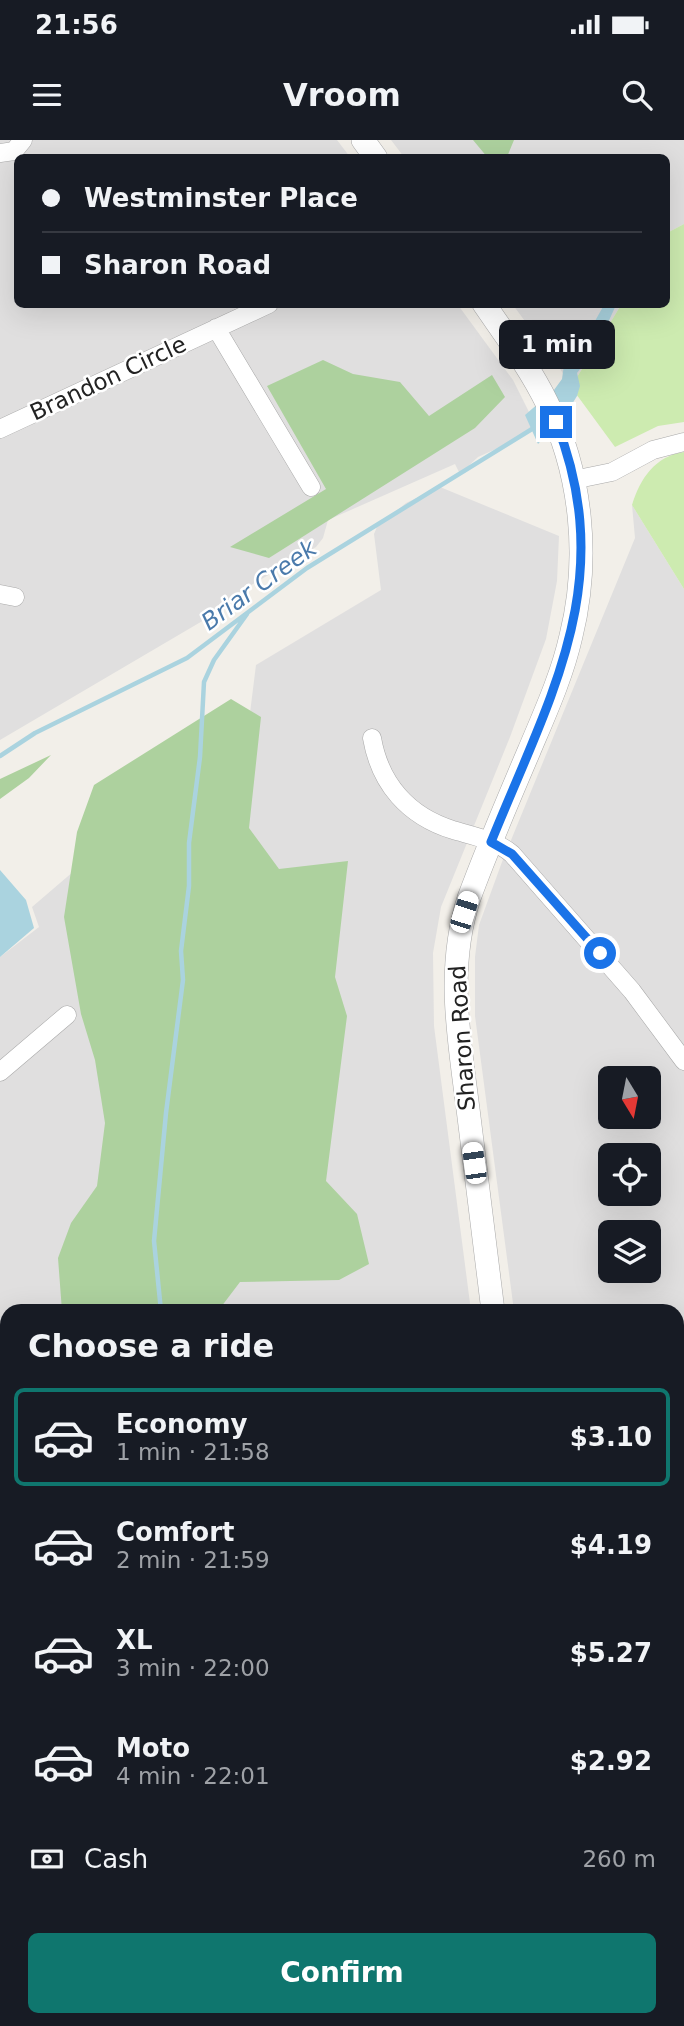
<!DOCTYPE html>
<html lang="en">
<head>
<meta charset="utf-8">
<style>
  :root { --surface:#171b24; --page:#242831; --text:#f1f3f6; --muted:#9ea1a6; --line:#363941; --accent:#0f766e }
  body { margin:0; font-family:"DejaVu Sans",sans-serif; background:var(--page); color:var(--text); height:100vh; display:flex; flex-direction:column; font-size:26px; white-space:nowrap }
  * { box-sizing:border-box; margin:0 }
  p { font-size:23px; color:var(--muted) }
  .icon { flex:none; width:38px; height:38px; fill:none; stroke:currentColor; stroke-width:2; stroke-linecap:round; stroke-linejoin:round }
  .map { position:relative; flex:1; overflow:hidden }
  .panel { position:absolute; left:0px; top:1164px; width:684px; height:723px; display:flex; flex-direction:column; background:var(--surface); border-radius:21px 21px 0 0; box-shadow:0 7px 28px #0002 }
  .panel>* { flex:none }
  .top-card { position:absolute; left:14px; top:14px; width:656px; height:154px; border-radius:10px; box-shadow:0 7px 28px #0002; display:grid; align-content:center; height:154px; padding:0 28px; background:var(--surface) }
  .needle { width:46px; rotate:170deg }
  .controls { position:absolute; left:598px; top:926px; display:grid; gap:14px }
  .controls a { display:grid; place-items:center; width:63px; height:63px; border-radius:10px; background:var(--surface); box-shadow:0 7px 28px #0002; font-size:35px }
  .end { position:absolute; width:32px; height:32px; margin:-16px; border:9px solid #1a73e8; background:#fff; box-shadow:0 0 0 4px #fff }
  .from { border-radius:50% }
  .bubble { position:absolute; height:49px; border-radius:10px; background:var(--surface); box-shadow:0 7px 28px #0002; font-size:23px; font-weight:700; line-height:49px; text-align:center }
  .car { position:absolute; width:21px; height:42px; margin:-21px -10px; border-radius:9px; box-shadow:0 0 5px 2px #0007; background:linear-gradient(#fff 24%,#345 0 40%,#fff 0 76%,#345 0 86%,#fff 0) }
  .top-card b { display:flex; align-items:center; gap:24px; height:66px; font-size:26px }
  .top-card b+b { border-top:2px solid var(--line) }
  .top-card i { width:18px; height:18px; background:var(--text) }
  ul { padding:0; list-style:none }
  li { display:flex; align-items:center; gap:21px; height:98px; margin:0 14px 10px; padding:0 14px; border:4px solid transparent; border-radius:10px }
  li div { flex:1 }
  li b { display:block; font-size:26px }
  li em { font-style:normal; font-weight:700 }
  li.selected { border-color:var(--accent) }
  li>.icon { width:63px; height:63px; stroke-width:1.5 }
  h2 { padding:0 28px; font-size:32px; line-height:84px }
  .pay { display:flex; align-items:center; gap:18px; height:77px; padding:0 28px; font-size:26px }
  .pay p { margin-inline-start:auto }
  .action { display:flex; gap:14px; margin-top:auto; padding:14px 28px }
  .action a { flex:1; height:80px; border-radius:10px; background:var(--accent); color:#fff; font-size:28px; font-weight:700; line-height:80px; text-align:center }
  .status { display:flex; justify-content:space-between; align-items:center; height:49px; padding:0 35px; background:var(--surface); direction:ltr }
  .status svg { height:19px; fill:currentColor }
  header { display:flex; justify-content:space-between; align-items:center; height:91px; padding:0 28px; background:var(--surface); font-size:32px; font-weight:700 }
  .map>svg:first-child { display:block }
  .residential { fill:#e0dfdf; fill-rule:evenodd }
  .grass { fill:#cdebb0 }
  .forest { fill:#add19e }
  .water { fill:#aad3df }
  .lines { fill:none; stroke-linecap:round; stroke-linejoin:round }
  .stream { stroke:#aad3df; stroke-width:4.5 }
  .minor-casing { stroke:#a9a9a9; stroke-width:19 }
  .tertiary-casing { stroke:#a9a9a9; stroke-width:24 }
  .minor { stroke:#fff; stroke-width:18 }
  .tertiary { stroke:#fff; stroke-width:23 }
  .route { stroke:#1a73e8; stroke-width:9 }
  .labels { text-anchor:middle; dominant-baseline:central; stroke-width:5; stroke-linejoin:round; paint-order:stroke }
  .street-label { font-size:23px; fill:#222; stroke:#fff }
  .water-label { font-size:24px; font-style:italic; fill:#4a7aab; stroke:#fff }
</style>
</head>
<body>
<div class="status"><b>21:56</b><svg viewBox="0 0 49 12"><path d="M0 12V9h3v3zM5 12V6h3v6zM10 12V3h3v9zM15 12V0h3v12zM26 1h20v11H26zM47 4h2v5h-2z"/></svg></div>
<header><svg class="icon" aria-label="menu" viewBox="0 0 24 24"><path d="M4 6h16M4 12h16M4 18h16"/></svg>Vroom<svg class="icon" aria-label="search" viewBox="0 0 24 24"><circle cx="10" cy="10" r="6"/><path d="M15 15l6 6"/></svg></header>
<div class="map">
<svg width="684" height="1886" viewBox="0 0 684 1886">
  <rect width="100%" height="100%" fill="#f2efe9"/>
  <path class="residential" d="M0,0H337L350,17L18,18V164L458,165L513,240L536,286L516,300L478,317L460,334L455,324L328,380L323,398L316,407L231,457L233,463L0,600Z
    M391,0H684V84L667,93V18L404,17Z
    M513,165H621L571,247L559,227Z
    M440,347L559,396L557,441L546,499L510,597L441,767L433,813L434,886L471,1171H7V1819L0,1822V817L39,787L32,767L249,581L256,525L381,450L374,394L377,387L406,363Z
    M632,365L684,449V1847L677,1840V1171H514L475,876V817L479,785L502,722L635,398ZM611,938H649V976H611ZM611,1015H649V1054H611ZM611,1092H649V1130H611Z
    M7,1858V1880H657L664,1886H0V1862Z"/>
  <path class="grass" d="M684,84V282L658,286L615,307L571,247L621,165L667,164V93Z
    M684,312V449L632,365C640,339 655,316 684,312Z"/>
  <path class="forest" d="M473,0H514L507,17L488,18Z
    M323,220L353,234L400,242L429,276L492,235L505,257L475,288L269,418L230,407L326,349L267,246Z
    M231,559L261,577L249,688L279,729L348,721L335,837L347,876L326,1041L357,1074L369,1124L339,1140L240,1142L218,1171H62L58,1118L71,1083L97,1046L105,983L95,920L81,874L64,777L77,692L94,645Z
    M51,615L29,638L0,659V639Z
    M0,1273L7,1279V1427L0,1430Z"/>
  <path class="water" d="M604,165H616L597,207L577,233L580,246L577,256L566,274L538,304L525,275L554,250L562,239L564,225L582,204Z
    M0,730L26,760L34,788L0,817Z"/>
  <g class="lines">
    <path class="stream" d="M0,616L35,593L187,518L307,428L532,289
      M161,1171L154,1101L166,973L183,840L181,811L189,746V703L200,617L204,542L214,520L247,474
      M0,1385L7,1379"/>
    <g class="minor-casing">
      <path id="minor" d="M0,13L14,11L23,0
        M216,188L311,347
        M0,289L269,164
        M573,340L612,332L653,310L684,302
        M0,454L15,457
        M372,598C380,644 408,676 453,690C473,696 496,700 512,714L632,851L684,921
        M0,932L67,875
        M677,1319L684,1322
        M0,1561L7,1557
        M0,1845L7,1842"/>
    </g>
    <g class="tertiary-casing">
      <path id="tertiary" d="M363,0L376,18
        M484,164C506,196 530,228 547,263C582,334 590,419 571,496C562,536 545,573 529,611C508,660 487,709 469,758C446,829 459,898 468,969C476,1037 485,1104 493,1171
        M677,1872L684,1878"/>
    </g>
    <use href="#minor" class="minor"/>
    <use href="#tertiary" class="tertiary"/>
  </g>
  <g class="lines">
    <path class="route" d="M556,282C619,442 550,556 491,702L512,714L600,813"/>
  </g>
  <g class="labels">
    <g class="street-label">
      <text transform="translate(108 238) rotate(-25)">Brandon Circle</text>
      <text transform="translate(462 898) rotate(-94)">Sharon Road</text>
    </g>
    <g class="water-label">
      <text transform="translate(259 445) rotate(-36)">Briar Creek</text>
    </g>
  </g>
</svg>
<div class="controls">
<a><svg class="needle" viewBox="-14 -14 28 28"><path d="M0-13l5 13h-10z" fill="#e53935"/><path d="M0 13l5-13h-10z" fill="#9ea1a6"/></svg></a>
<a><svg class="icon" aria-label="locate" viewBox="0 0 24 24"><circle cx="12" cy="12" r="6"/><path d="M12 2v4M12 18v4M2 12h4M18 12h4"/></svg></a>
<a><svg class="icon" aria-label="layers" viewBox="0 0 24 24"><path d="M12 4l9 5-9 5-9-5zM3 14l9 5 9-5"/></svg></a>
</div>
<i class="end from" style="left:600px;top:813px"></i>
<i class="end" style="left:556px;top:282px"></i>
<div class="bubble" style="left:499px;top:180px;width:116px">1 min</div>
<i class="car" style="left:464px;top:772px;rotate:18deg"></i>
<i class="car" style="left:474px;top:1023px;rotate:352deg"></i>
<div class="top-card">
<b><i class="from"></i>Westminster Place</b>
<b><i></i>Sharon Road</b>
</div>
<section class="panel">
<h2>Choose a ride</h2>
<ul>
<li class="selected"><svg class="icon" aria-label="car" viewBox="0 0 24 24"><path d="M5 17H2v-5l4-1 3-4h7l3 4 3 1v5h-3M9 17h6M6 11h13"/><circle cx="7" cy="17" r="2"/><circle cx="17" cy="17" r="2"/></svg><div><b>Economy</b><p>1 min · 21:58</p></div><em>$3.10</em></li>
<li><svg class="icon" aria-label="car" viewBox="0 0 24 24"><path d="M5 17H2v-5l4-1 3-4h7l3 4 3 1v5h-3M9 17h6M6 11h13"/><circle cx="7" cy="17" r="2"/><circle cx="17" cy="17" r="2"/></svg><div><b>Comfort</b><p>2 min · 21:59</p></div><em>$4.19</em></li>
<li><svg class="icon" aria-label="car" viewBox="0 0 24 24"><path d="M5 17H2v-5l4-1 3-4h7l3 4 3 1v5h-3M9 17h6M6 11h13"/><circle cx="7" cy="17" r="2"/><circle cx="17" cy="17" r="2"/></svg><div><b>XL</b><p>3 min · 22:00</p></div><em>$5.27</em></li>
<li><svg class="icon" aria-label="car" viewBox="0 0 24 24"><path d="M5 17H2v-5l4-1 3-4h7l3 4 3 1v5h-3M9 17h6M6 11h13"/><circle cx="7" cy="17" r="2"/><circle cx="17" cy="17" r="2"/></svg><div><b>Moto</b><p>4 min · 22:01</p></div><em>$2.92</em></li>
</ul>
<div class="pay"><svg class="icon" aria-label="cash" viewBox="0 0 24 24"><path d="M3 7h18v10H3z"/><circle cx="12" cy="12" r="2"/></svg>Cash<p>260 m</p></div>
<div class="action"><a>Confirm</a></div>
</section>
</div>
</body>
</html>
